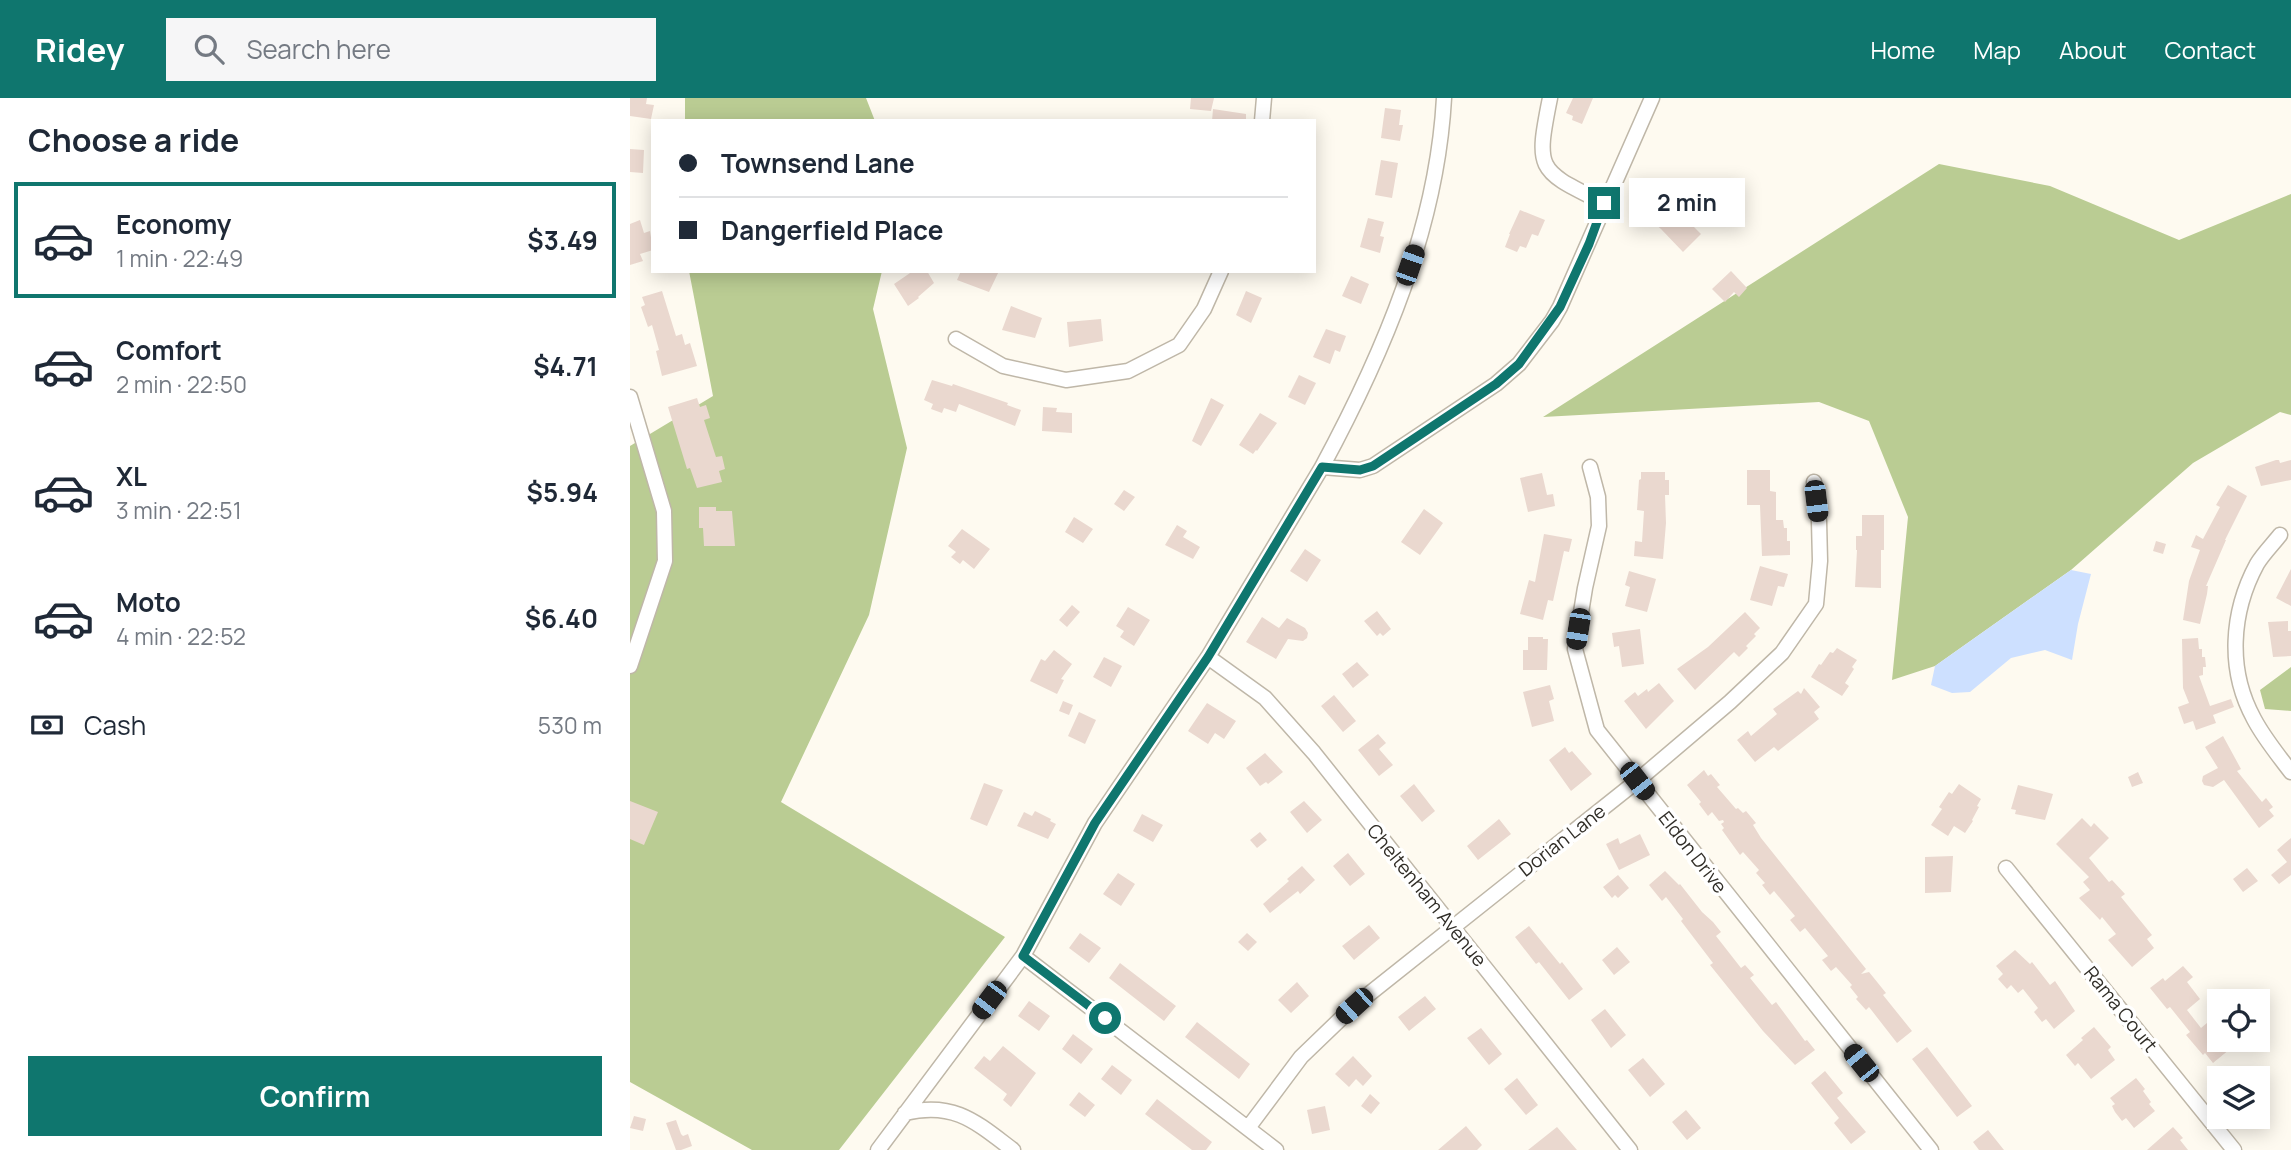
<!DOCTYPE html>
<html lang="en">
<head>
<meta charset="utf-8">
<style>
  :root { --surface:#fff; --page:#f6f6f7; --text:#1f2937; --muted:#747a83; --line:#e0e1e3; --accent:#0f766e }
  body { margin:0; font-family:Manrope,sans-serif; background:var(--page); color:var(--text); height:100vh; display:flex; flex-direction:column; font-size:26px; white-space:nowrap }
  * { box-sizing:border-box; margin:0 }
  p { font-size:23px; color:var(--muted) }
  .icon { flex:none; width:38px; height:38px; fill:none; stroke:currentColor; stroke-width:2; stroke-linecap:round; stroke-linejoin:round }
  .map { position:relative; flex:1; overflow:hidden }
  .sheet { display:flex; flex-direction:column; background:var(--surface); width:630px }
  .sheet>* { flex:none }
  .top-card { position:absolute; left:21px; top:21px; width:665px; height:154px; border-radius:0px; box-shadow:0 4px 18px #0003; display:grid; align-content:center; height:154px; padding:0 28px; background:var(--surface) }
  .controls { position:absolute; left:1577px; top:891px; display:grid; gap:14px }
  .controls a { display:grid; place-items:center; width:63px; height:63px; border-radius:0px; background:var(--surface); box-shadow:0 4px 18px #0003; font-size:35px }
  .end { position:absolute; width:32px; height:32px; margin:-16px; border:9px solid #0f766e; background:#fff; box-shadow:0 0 0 4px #fff }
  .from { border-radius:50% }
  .bubble { position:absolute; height:49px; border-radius:0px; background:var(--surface); box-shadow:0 4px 18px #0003; font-size:23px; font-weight:700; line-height:49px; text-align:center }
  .car { position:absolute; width:21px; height:42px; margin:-21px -10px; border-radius:9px; box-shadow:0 0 5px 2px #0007; background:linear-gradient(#222 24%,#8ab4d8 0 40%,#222 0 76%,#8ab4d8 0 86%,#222 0) }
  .top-card b { display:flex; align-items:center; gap:24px; height:66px; font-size:26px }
  .top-card b+b { border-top:2px solid var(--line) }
  .top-card i { width:18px; height:18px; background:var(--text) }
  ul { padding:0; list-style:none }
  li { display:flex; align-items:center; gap:21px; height:116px; margin:0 14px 10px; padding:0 14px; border:4px solid transparent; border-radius:0px }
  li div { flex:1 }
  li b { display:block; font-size:26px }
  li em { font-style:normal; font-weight:700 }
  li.current { border-color:var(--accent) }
  li>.icon { width:63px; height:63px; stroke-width:1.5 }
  h2 { padding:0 28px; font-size:32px; line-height:84px }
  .pay { display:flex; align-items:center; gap:18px; height:77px; padding:0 28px; font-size:26px }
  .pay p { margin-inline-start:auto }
  .primary-button { display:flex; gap:14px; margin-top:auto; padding:14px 28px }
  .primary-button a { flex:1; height:80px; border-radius:0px; background:var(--accent); color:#fff; font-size:28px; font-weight:700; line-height:80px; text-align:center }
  header { display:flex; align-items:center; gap:42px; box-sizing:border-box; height:98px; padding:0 35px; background:var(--accent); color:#fff }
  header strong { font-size:33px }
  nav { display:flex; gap:38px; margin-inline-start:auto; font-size:24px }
  .search { width:490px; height:63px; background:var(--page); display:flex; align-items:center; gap:18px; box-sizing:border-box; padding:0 24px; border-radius:0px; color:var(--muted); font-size:26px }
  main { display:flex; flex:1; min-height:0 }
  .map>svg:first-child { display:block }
  .forest { fill:#bacc93 }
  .water { fill:#cde0ff }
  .building { fill:#ead8cf }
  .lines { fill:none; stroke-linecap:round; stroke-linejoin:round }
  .minor-casing { stroke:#bfb7a8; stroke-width:17 }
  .minor { stroke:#fff; stroke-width:14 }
  .route { stroke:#0f766e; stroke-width:9 }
  .labels { text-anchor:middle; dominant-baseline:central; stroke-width:7; stroke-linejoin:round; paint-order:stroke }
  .street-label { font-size:19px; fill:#302d27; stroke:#fff }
</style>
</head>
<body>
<header>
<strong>Ridey</strong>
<div class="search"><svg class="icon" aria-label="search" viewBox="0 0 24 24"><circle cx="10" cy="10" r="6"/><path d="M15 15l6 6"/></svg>Search here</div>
<nav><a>Home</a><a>Map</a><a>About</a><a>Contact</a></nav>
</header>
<main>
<section class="sheet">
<h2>Choose a ride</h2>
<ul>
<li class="current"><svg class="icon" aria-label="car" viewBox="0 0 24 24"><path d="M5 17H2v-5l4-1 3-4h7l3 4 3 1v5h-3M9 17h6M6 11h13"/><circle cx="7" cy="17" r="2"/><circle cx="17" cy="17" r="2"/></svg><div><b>Economy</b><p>1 min · 22:49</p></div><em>$3.49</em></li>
<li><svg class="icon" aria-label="car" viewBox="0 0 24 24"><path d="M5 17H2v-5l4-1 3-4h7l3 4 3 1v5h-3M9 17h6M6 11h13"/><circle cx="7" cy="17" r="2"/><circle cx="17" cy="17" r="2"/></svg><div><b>Comfort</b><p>2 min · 22:50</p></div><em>$4.71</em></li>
<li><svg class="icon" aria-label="car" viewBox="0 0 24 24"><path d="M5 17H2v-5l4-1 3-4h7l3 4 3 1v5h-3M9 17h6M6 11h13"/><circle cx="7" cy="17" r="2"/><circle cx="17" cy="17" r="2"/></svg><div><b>XL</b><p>3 min · 22:51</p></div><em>$5.94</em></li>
<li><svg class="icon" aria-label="car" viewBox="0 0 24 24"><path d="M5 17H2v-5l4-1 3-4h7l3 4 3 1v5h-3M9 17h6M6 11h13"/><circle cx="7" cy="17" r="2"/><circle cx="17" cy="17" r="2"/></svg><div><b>Moto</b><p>4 min · 22:52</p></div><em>$6.40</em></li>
</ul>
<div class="pay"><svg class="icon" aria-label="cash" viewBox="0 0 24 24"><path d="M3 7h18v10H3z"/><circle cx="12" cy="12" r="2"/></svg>Cash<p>530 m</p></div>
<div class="primary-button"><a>Confirm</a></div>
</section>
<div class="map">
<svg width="1661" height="1052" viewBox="0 0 1661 1052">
  <rect width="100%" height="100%" fill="#fefaf0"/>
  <path class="forest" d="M55,0H236L245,23H55Z
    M1309,66L1420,88L1549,142L1661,96V317L1650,314L1563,365L1441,472L1305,568L1262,582L1278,419L1239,323L1189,304L913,319Z
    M59,173H252L243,211L277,350L239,517L151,704L375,839L209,1052H122L0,984V348L83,298Z
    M1661,569V613L1635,611L1630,592Z"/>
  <path class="water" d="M1441,472L1461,476L1448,526L1442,562L1415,552L1381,560L1340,594L1322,595L1301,587L1305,568Z"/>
  <path class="building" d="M0,0H17L16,6L24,7L21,21L0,18Z
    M561,0H584L581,13L560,11Z
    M943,0H963L952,26L942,22L943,18L936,15Z
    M755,10L771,12L769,27H773L770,43L751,40Z
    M583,11L616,16V23H582Z
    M0,51L14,52L13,75L0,74Z
    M751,62L768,65L762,100L745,97Z
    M1027,93L1046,113L1055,107L1064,116L1059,124L1071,136L1053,154L1031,131L1019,121L1018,122L1008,112Z
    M890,112L915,122L908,138L902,136L896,150L890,148L887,154L875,149L880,136H879Z
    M738,120L754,124L750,138L754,139L750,155L730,149Z
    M10,122L14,135L20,133L23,152L10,156L13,163L0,167V126Z
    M283,173H297L304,185L288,199L289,200L278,208L264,186Z
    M331,173H369L359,194L327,182Z
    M1101,173L1117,190L1109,199L1104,194L1095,204L1082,191Z
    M721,178L739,186L731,206L712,198Z
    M32,193L46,238L52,236L55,247L60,245L67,268L32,278L26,253L29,252L22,227L18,229L11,209L15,207L12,199Z
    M616,193L632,200L621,225L606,217Z
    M381,208L412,220L405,240L372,232Z
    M471,221L473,243L439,249L437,224Z
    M696,231L716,238L710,254L705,252L700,266L683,259Z
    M669,277L686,285L675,307L658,299Z
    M302,282L322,288L323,286L378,305L377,307L391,312L385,328L329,306L326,314L314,310L312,315L301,311L303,306L294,302Z
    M67,300L70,309L76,307L80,320L74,322L83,350L86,359L92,358L95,371L89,373L92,384L67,390L60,370L57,371L38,309Z
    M581,300L594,307L571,348L562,343Z
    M413,309L427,310L426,314L442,315V335L412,333Z
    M630,315L647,325L627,353L626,352L623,356L609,347Z
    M1646,362H1649L1650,365L1661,362V382L1631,388L1625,369Z
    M1117,372H1140V393L1146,394V422H1153L1154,430H1157V443H1160V457L1132,458L1130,407H1117Z
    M1011,374H1035V382H1039V397H1035L1036,425L1033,461L1004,458L1005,443L1012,444L1014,413L1007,412L1009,382L1011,381Z
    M912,375L917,397L923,396L925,408L898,414L890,380Z
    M1598,387L1617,398L1595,442H1596L1576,488H1578L1577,496L1570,526L1553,522L1559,483L1570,452L1561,449L1566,437L1573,441L1590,409L1586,407Z
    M494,392L505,399L494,413L484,406Z
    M69,409H86V413H102L105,448H74L73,430H69Z
    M794,411L813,425L790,457L771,444Z
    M1232,417H1254V452H1251V490L1225,489L1227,452H1226V438H1232Z
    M444,419L463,431L453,445L435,434Z
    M547,427L557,433L553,439L570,449L563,461L535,447Z
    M332,431L360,451L344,471L333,462L330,466L321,459L326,454L318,448Z
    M914,436L942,441L939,454L934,453L923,503L918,502L913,522L890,516L899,482L905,484Z
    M1526,443L1536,446L1533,456L1523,453Z
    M675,451L691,462L677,484L660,473Z
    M1130,468L1158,476L1154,489L1148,488L1142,508L1120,502Z
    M1661,471V508L1646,500Z
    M999,473L1026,481L1017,514L995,508L1000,489L995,487Z
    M442,507L450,514L437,529L429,522Z
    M498,509L520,522L504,548L490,539L494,533L486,528Z
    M747,513L761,531L753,538L750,535L747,538L734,523Z
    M1115,514L1130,530L1124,536L1126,538L1116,548L1118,550L1109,559L1104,554L1065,592L1047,571L1078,549Z
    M632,519L649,530L657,520L675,530L678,535L677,540L673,543L658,541L646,561L616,544Z
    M1658,523V533H1661V558L1643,559L1638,524Z
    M1010,531L1014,566L992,569L989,548L984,549L982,535Z
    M898,539H913V541H918L917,572H893V552H898Z
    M1568,540L1569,551H1572V559H1575L1576,569H1573V577L1569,578L1580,608L1601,601L1604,609L1583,617L1586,625L1566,632L1563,623L1554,626L1548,609L1559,605L1553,590L1552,541Z
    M1207,550L1227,562L1222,569L1224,571L1215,585L1219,588L1212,598L1181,579L1189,566L1191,567L1200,554L1203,555Z
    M424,552L442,566L431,581L434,582L427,596L400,583L411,561L415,563Z
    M474,559L492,568L481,589L463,579Z
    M727,564L739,577L723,590L712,576Z
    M1029,585L1044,603L1016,631L994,603L1005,594L1008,598L1017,591L1018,594Z
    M920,587L924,601L919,603L924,623L902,629L893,594Z
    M1174,590L1190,609L1184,614L1189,621L1148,653L1144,649L1125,664L1107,642L1118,633L1121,638L1147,616L1143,611L1168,593L1171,596Z
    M704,597L726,623L713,634L691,608Z
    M433,603L443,607L439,617L429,613Z
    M577,605L606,623L594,641L585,635L578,646L558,633Z
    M449,614L466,622L455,646L438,638Z
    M748,636L756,645L749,651L763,667L749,678L728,652Z
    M1593,638L1611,671L1607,673L1632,704L1636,700L1643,709L1639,712L1644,718L1629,730L1594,682L1583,689L1574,687L1572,683L1573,678L1588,670L1575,649Z
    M935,649L939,655L942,653L962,676L941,693L919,662Z
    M635,655L653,674L638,686L636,684L630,688L616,670Z
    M1074,672L1078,678L1081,676L1090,687L1087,689L1106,711L1108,710L1113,715L1116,713L1126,725L1123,727L1131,740L1236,871L1231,876L1239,874L1256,895L1253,897L1282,933L1267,945L1239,909L1236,912L1226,901L1228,899L1220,889L1222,887L1206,869L1201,873L1192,862L1198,858L1175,830L1170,834L1160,822L1165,818L1144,793L1140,797L1132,787L1135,785L1126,775L1129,772L1113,754L1110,757L1092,732L1094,730L1091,726L1094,724L1093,722L1089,723L1082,714L1078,718L1069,706L1071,704L1057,687Z
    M1508,674L1513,685L1502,689L1498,679Z
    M354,685L373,692L357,728L340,721Z
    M784,686L805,713L792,724L770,698Z
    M1329,686L1351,701L1347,708L1349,709L1342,722L1343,723L1335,735L1324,728L1318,738L1301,727L1312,711L1309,709L1319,694L1322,696Z
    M1388,687L1423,696L1415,722L1385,716L1386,712L1381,711Z
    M0,703L28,714L14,747L0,741Z
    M674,703L692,722L677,735L660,714Z
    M405,713L421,721L420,723L426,726L418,741L387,728L394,714L402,718Z
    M512,716L533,727L523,744L503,733Z
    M1452,720L1461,729L1464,725L1479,740L1459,760L1479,784L1482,782L1495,796L1491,799L1522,837L1517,841L1524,850L1502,869L1478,842L1486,836L1472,819L1470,822L1449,800L1460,792L1453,784L1459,779L1426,746Z
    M869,721L881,736L848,762L837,748Z
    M630,734L637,742L627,750L620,742Z
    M1010,736L1020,757L989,772L976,746L988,740L990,746Z
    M1661,740V777L1649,786L1641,777L1657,764L1647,752Z
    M718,755L735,776L720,788L703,768Z
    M1323,758L1321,794L1295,795V759Z
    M672,768L685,782L670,796L668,793L640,815L633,806L659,783L657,781Z
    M1617,770L1628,783L1613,794L1603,781Z
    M1035,773L1049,787L1050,786L1072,814L1083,824L1091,834L1086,838L1111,870L1115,867L1124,877L1120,880L1142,907L1146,904L1175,943L1177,942L1185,952L1165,967L1133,933L1080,867L1083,865L1051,823L1053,821L1036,799L1032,803L1019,787Z
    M488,775L505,786L491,808L473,796Z
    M988,777L999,790L988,800L985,797L982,800L973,789Z
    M739,827L750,840L724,862L712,848Z
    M899,828L930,866L932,864L953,891L939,902L909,864L906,866L885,839Z
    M450,835L471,850L459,865L439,850Z
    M617,835L627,844L618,853L608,844Z
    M987,849L1000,864L984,877L972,862Z
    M1385,852L1400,866L1402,864L1420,887L1425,883L1445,913L1424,931L1416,921L1412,924L1404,914L1408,910L1393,891L1388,895L1381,887L1377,891L1368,881L1373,876L1366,868Z
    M490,865L546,908L534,923L479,880Z
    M1553,868L1563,879L1557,884L1570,901L1557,912L1571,930L1589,915V942H1611L1583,965L1575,955L1573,957L1556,937L1560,934L1540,909L1537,911L1520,890L1533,880L1535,883Z
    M667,884L679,898L661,915L648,902Z
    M795,898L806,911L779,933L768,919Z
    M399,903L420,918L409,933L388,918Z
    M975,911L996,937L981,950L961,922Z
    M567,924L620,966L609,981L555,939Z
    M1464,929L1481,949L1478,952L1485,962L1461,981L1448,965L1445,968L1436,957L1453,942L1451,940Z
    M851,930L872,956L859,967L837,940Z
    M443,936L463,951L451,966L432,951Z
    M373,948L406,975L381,1009L373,1002L377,996L344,970L354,958L360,963Z
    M1297,949L1342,1008L1327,1019L1282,961Z
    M723,958L742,978L733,988L726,981L719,989L705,976Z
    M1013,960L1035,986L1020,999L998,972Z
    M482,967L502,982L491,997L471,981Z
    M1195,973L1213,995L1207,1000L1236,1034L1221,1046L1204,1025L1209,1020L1181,985Z
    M887,980L908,1007L896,1017L874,991Z
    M1506,980L1515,991L1513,993L1521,1004L1519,1006L1525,1013L1504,1030L1496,1020L1492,1023L1485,1014L1482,1008L1485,1006L1480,1000Z
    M449,994L465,1007L455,1019L439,1007Z
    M740,996L750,1005L741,1016L731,1008Z
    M527,1001L582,1044L576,1052H562L515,1016Z
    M695,1008L700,1032L682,1036L677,1012Z
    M1056,1012L1071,1030L1057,1042L1042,1024Z
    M4,1018L16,1021L13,1033L0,1030Z
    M46,1022L51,1036L53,1038L58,1036L62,1048L51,1052H46L36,1025Z
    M836,1028L852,1047L847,1052H808Z
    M927,1029L947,1052H898Z
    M1543,1029L1553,1040L1550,1042L1558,1052H1517Z
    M1358,1032L1374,1052H1349L1343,1044Z"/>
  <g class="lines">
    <g class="minor-casing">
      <path id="minor" d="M920,0C905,74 908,72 974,105
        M632,23L634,0
        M326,241L373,268L436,282L498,273L549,247L574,211L591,173
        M0,299L34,413L35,463L0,568
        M692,369C753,256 807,130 814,0
        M960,369L968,399L969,428L955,490L945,551L967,632L1301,1052
        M1650,437C1643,446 1633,456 1627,466C1601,514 1597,572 1624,621C1634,640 1648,657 1661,674
        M578,559L635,600L684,655L1000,1052
        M1376,770L1604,1052
        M393,858L646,1052
        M275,1015C324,1003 346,1024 383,1052
        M618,1030L671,959L724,908L1007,683L1100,604L1152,555L1186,506L1190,463L1189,423L1184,384
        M248,1052L393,858L465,725L578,559L692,369L730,372L743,368L866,286L889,266L922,223L930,209L1022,0"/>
    </g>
    <use href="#minor" class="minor"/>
  </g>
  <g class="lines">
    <path class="route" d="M475,920L393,858L465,725L578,559L692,369L730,372L743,368L866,286L889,266L930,209L959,146L974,105"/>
  </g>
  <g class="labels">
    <g class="street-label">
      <text transform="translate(932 742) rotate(-38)">Dorian Lane</text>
      <text transform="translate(1063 754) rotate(52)">Eldon Drive</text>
      <text transform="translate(797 797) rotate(51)">Cheltenham Avenue</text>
      <text transform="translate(1491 911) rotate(51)">Rama Court</text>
    </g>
  </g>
</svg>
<div class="controls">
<a><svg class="icon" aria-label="locate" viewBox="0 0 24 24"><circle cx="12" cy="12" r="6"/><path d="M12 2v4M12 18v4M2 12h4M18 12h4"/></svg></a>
<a><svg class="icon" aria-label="layers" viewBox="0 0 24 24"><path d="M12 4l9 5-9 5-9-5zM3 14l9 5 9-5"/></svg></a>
</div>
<i class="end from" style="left:475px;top:920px"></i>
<i class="end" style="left:974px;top:105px"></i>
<div class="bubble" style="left:999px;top:80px;width:116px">2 min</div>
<i class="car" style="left:780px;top:167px;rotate:19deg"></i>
<i class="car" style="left:1186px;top:403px;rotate:173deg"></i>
<i class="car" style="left:948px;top:531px;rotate:189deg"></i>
<i class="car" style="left:1007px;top:683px;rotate:142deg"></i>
<i class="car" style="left:359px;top:902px;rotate:217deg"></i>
<i class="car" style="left:724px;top:908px;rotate:228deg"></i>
<i class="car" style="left:1231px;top:965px;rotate:321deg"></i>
<div class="top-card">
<b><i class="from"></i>Townsend Lane</b>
<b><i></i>Dangerfield Place</b>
</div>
</div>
</main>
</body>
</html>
